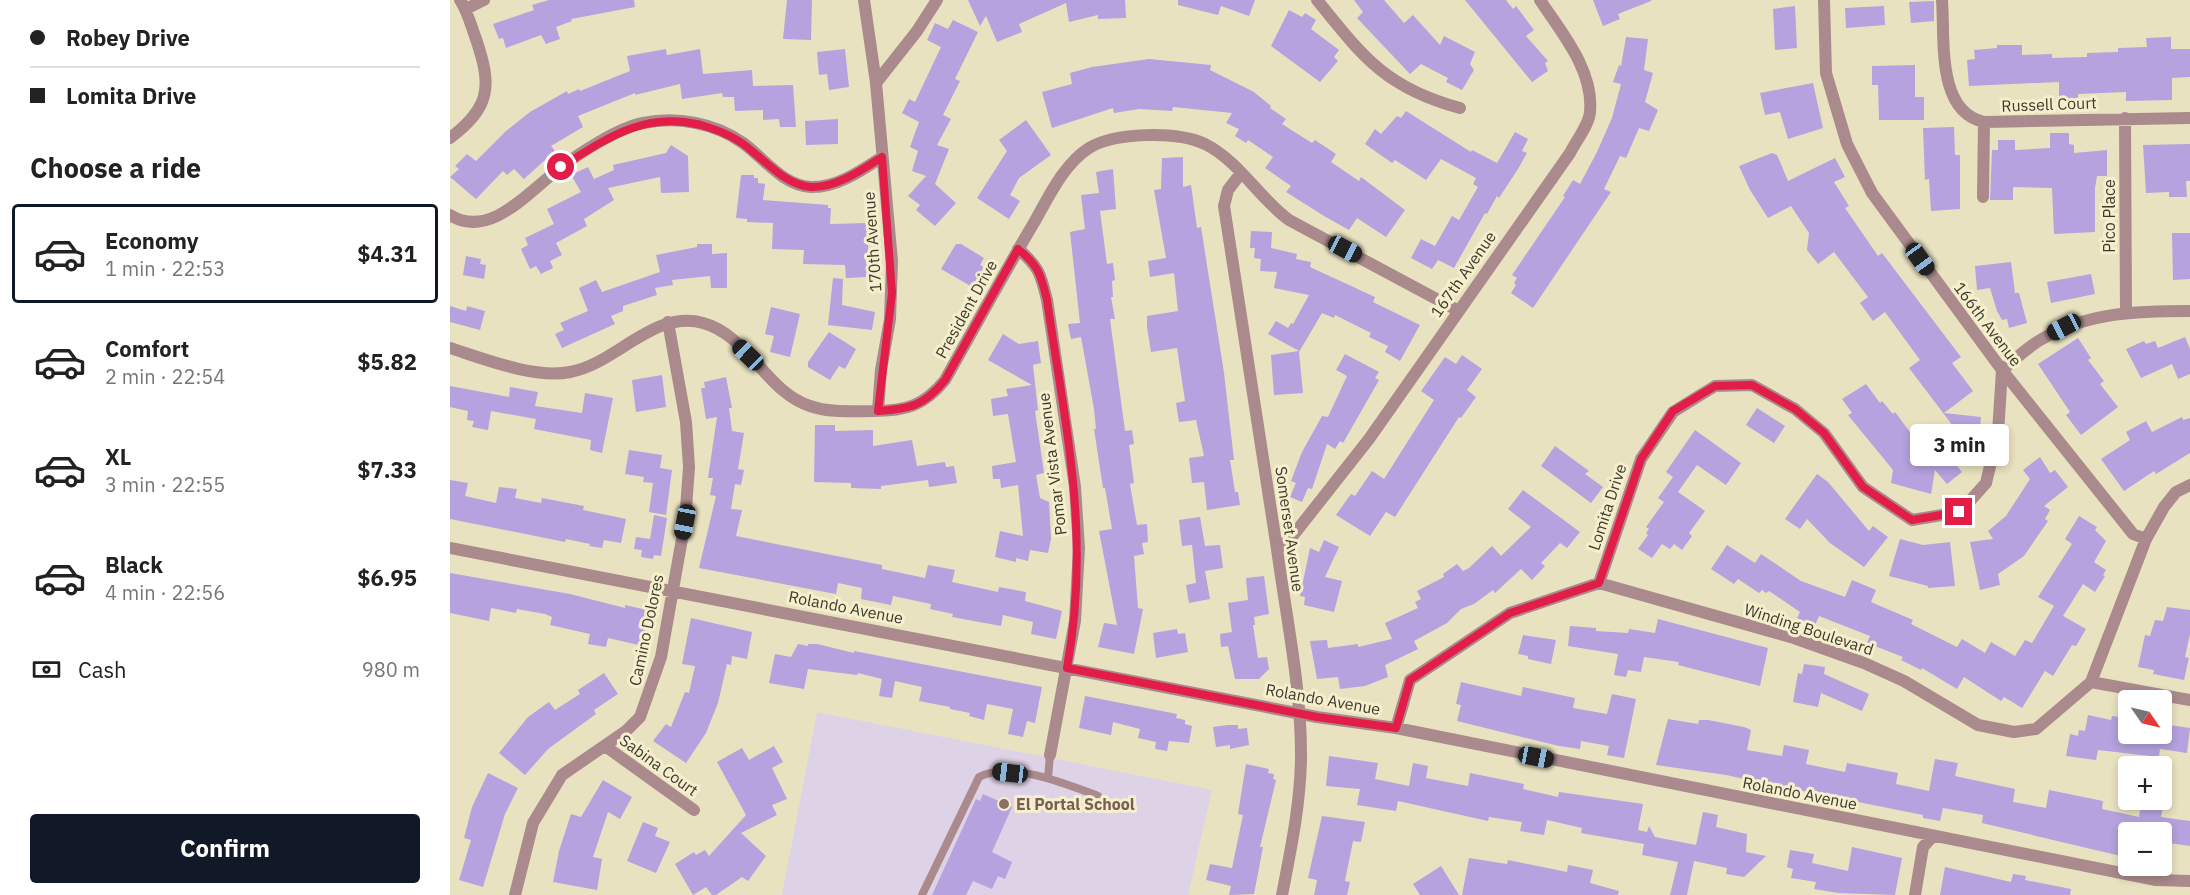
<!DOCTYPE html>
<html lang="en">
<head>
<meta charset="utf-8">
<style>
  :root { --surface:#fff; --page:#f2f2f2; --text:#222; --muted:#767676; --line:#e0e0e0; --accent:#111827 }
  body { margin:0; font-family:"IBM Plex Sans",sans-serif; background:var(--page); color:var(--text); height:100vh; display:flex; flex-direction:column; font-size:22px; white-space:nowrap }
  * { box-sizing:border-box; margin:0 }
  p { font-size:20px; color:var(--muted) }
  .icon { flex:none; width:33px; height:33px; fill:none; stroke:currentColor; stroke-width:2; stroke-linecap:round; stroke-linejoin:round }
  .map { position:relative; flex:1; overflow:hidden }
  .sheet { display:flex; flex-direction:column; background:var(--surface); width:450px }
  .sheet>* { flex:none }
  .guide { display:grid; align-content:center; height:132px; padding:0 30px; background:var(--surface) }
  .needle { width:39px; rotate:124deg }
  .buttons { position:absolute; left:1668px; top:690px; display:grid; gap:12px }
  .buttons a { display:grid; place-items:center; width:54px; height:54px; border-radius:6px; background:var(--surface); box-shadow:0 3px 9px #0003; font-size:30px }
  .end { position:absolute; width:27px; height:27px; margin:-14px; border:8px solid #e11d48; background:#fff; box-shadow:0 0 0 3px #fff }
  .from { border-radius:50% }
  .bubble { position:absolute; height:42px; border-radius:6px; background:var(--surface); box-shadow:0 3px 9px #0003; font-size:20px; font-weight:700; line-height:42px; text-align:center }
  .car { position:absolute; width:18px; height:36px; margin:-18px -9px; border-radius:8px; box-shadow:0 0 4px 2px #0007; background:linear-gradient(#222 24%,#8ab4d8 0 40%,#222 0 76%,#8ab4d8 0 86%,#222 0) }
  .guide b { display:flex; align-items:center; gap:21px; height:57px; font-size:22px }
  .guide b+b { border-top:2px solid var(--line) }
  .guide i { width:15px; height:15px; background:var(--text) }
  ul { padding:0; list-style:none }
  li { display:flex; align-items:center; gap:18px; height:99px; margin:0 12px 9px; padding:0 18px; border:3px solid transparent; border-radius:6px }
  li div { flex:1 }
  li b { display:block; font-size:22px }
  li em { font-style:normal; font-weight:700 }
  li.selected { border-color:var(--accent) }
  li>.icon { width:54px; height:54px; stroke-width:1.5 }
  h2 { padding:0 30px; font-size:27px; line-height:72px }
  .pay { display:flex; align-items:center; gap:15px; height:66px; padding:0 30px; font-size:22px }
  .pay p { margin-inline-start:auto }
  .button { display:flex; gap:12px; margin-top:auto; padding:12px 30px }
  .button a { flex:1; height:69px; border-radius:6px; background:var(--accent); color:#fff; font-size:24px; font-weight:700; line-height:69px; text-align:center }
  main { display:flex; flex:1; min-height:0 }
  .map>svg:first-child { display:block }
  .education { fill:#ded2e6 }
  .building { fill:#b5a2de }
  .lines { fill:none; stroke-linecap:round; stroke-linejoin:round }
  .service { stroke:#aa8a8c; stroke-width:8 }
  .minor { stroke:#aa8a8c; stroke-width:12 }
  .tertiary { stroke:#aa8a8c; stroke-width:12 }
  .route { stroke:#e11d48; stroke-width:8 }
  .education-dot { fill:#8d6e63; stroke:#f6efcd; stroke-width:2 }
  .labels { text-anchor:middle; dominant-baseline:central; stroke-width:6; stroke-linejoin:round; paint-order:stroke }
  .street-label { font-size:16px; fill:#3e3b2e; stroke:#f6efcd }
  .education-label { font-size:16px; font-weight:bold; fill:#785e54; stroke:#f6efcd; text-anchor:start }
</style>
</head>
<body>
<main>
<section class="sheet">
<div class="guide">
<b><i class="from"></i>Robey Drive</b>
<b><i></i>Lomita Drive</b>
</div>
<h2>Choose a ride</h2>
<ul>
<li class="selected"><svg class="icon" aria-label="car" viewBox="0 0 24 24"><path d="M5 17H2v-5l4-1 3-4h7l3 4 3 1v5h-3M9 17h6M6 11h13"/><circle cx="7" cy="17" r="2"/><circle cx="17" cy="17" r="2"/></svg><div><b>Economy</b><p>1 min · 22:53</p></div><em>$4.31</em></li>
<li><svg class="icon" aria-label="car" viewBox="0 0 24 24"><path d="M5 17H2v-5l4-1 3-4h7l3 4 3 1v5h-3M9 17h6M6 11h13"/><circle cx="7" cy="17" r="2"/><circle cx="17" cy="17" r="2"/></svg><div><b>Comfort</b><p>2 min · 22:54</p></div><em>$5.82</em></li>
<li><svg class="icon" aria-label="car" viewBox="0 0 24 24"><path d="M5 17H2v-5l4-1 3-4h7l3 4 3 1v5h-3M9 17h6M6 11h13"/><circle cx="7" cy="17" r="2"/><circle cx="17" cy="17" r="2"/></svg><div><b>XL</b><p>3 min · 22:55</p></div><em>$7.33</em></li>
<li><svg class="icon" aria-label="car" viewBox="0 0 24 24"><path d="M5 17H2v-5l4-1 3-4h7l3 4 3 1v5h-3M9 17h6M6 11h13"/><circle cx="7" cy="17" r="2"/><circle cx="17" cy="17" r="2"/></svg><div><b>Black</b><p>4 min · 22:56</p></div><em>$6.95</em></li>
</ul>
<div class="pay"><svg class="icon" aria-label="cash" viewBox="0 0 24 24"><path d="M3 7h18v10H3z"/><circle cx="12" cy="12" r="2"/></svg>Cash<p>980 m</p></div>
<div class="button"><a>Confirm</a></div>
</section>
<div class="map">
<svg width="1740" height="895" viewBox="0 0 1740 895">
  <rect width="100%" height="100%" fill="#e9e2c0"/>
  <path class="education" d="M367,712L762,790L738,895H332Z"/>
  <path class="building" d="M99,0H184L185,7L121,19L122,21L106,27L110,39L96,44L91,35L56,48L53,38L49,39L43,24L84,10L82,5Z
    M337,0H362L361,40L333,39Z
    M518,0H675L676,18L648,19V15L619,22L616,3L569,24L572,32L547,42L536,16L530,26Z
    M728,0H805L799,16L771,6L768,15L728,5Z
    M904,0H934L954,23L963,15L990,45L994,36L1025,52L1020,64L1024,70L1012,90L996,82L998,78L971,64L960,74L907,18L913,12Z
    M1015,0H1056L1063,9L1066,6L1084,30L1076,36L1098,61L1095,63L1098,71L1082,82Z
    M1143,0H1201V1L1168,14L1170,19L1153,26Z
    M1484,1V21L1461,23L1459,2Z
    M1345,6L1347,48L1325,50L1323,9Z
    M1434,6L1435,25L1396,28L1395,8Z
    M839,10L852,17L855,13L866,20L861,29L889,50L884,57L888,61L870,82L821,46Z
    M503,20L528,32L505,79L510,81L493,115L501,119L487,145L499,149L485,184L506,203L485,226L466,210L470,205L458,196L476,176L462,171L468,151L460,147L469,122L452,113L459,99L465,102L491,47L477,40L485,23L498,29Z
    M1176,37L1198,39L1194,70L1203,73L1195,102L1208,110L1199,131L1189,128L1176,158L1170,156L1154,189L1161,192L1083,308L1061,293L1066,285L1064,283L1067,278L1062,275L1115,197L1113,196L1123,180L1130,184L1147,152L1162,118L1171,84L1163,82L1169,65L1171,66Z
    M1721,37V49H1740V77L1722,78V100L1676,101V92L1628,94V102L1609,103V82L1519,86L1517,60L1525,59L1524,50L1547,48V45H1572V55L1602,54V58L1637,57V53L1668,52V48L1697,47L1696,38Z
    M216,49L217,55L250,49L253,74L302,70L303,86L343,85L346,127H330L329,119L313,120V110L285,111L284,97H273L272,93L232,99L230,84L185,95V93L128,116L133,127L101,146L105,151L74,179L64,169L57,175L53,171L26,199L0,177L9,169L5,166L17,154L26,161L56,131L80,112L117,91L118,94L129,89L130,91L180,71L177,56Z
    M395,49L399,87L379,90L377,74L369,75L367,52Z
    M699,59L761,65L760,70L804,92L821,106L820,108L836,119L832,124L862,143L865,140L886,154L881,162L909,181L911,177L955,210L936,237L907,218L899,230L874,216L836,192L841,186L815,168L823,157L798,140L796,143L785,136L789,129L776,123L782,113L723,107L722,111L689,109L664,113L663,108L602,128L592,92L622,84L620,73L642,67Z
    M1465,65V97H1474V120H1429L1428,85H1422V66Z
    M1363,83L1373,128L1338,139L1330,112L1315,115L1310,93Z
    M956,111L1021,152L1022,150L1047,163L1065,132L1078,139L1072,151L1077,153L1068,169L1049,198L1047,196L1037,214L1035,213L1004,268L988,260L982,269L961,258L971,239L985,246L1002,216L1009,220L1028,187L1023,184L1026,178L991,159L976,180L945,160L942,163L915,144L925,129L931,134L947,116L951,118Z
    M388,119V144L356,145L355,121Z
    M576,120L601,155L569,178L560,195L570,201L559,219L527,198L557,151L549,140Z
    M1504,127L1505,155H1510V209L1481,211L1479,179L1475,180L1473,128Z
    M1600,133H1619V144L1624,145V153L1657,150V176H1647L1645,188V232L1604,234L1602,188L1563,187V200H1540L1542,150H1548V140H1565V150L1600,148Z
    M1740,144V181H1736L1737,197H1719V192L1696,193L1693,145Z
    M221,145L238,156L239,192L211,193L210,177L158,188L164,200L134,219L137,226L106,243L112,255L100,261L103,268L91,274L86,266L80,269L71,249L78,245L75,238L104,224L97,209L131,192L121,175L138,167L144,179L164,170L163,165L216,153Z
    M1322,153L1327,155L1338,181L1385,158L1395,177L1384,182L1399,206L1395,208L1428,256L1432,253L1511,357L1502,363L1523,391L1494,413L1531,417L1527,459L1498,455L1512,472L1497,484L1485,470L1481,494L1441,483L1443,470L1398,415L1402,413L1392,399L1416,384L1430,403L1432,401L1443,414L1445,412L1475,452L1496,436L1494,433L1503,426L1459,368L1470,360L1435,312L1423,321L1410,303L1418,297L1384,252L1368,264L1357,250L1359,233L1341,206L1318,218L1300,190L1289,166Z
    M733,157V187L741,185L747,228L751,227L774,373L784,460H780L785,492H788L790,505L757,510L754,482L742,483L739,458L754,456L746,420L729,422L726,403L735,401L727,348L701,352L697,327V316L728,311L724,273L700,277L698,261L716,258L704,190L711,189L712,158Z
    M663,169L666,209L650,211L657,264L663,263L665,280L662,281L663,297H661L665,319H660L675,431L682,430L684,444L679,445L684,483L680,484L687,525L697,524L698,542L692,543L694,554L684,556L688,608L693,609L684,654L648,647L654,623L667,625L649,531L662,529L655,488H653L644,429H646L644,409L631,337L621,339L618,324L630,323L620,232L635,229L631,195L649,193L646,172Z
    M291,175H304V178H308V183L315,184L313,200L378,205V208H381L380,224L417,223L419,263H417V277L396,278L395,265L353,264L354,250L322,249L323,223L297,222V219L286,218Z
    M801,231L822,232L821,248L847,254L846,259L861,262L860,267L925,297L923,302L970,325L950,361L935,352L938,346L919,337L921,333L885,315L884,318L872,313L849,352L853,393L824,395L821,355L849,351L818,334L826,321L838,328L841,323L843,324L859,295L824,288L827,272L810,271L811,259L804,258L805,248H800Z
    M1722,233H1740V279L1723,280Z
    M247,244H262V254L277,253V288H261L260,276L222,280L223,285L205,288L207,295L173,306V311L161,316L165,324L112,348L105,334L114,330L110,323L138,311L129,288L146,280L152,292L210,272L206,255L247,247Z
    M506,244H511L534,258L530,265L535,268L524,288L491,269Z
    M16,256L31,259L30,264L36,265L34,279L13,275Z
    M1561,262L1565,293H1569L1577,323L1559,328L1557,319L1552,320L1547,311L1540,288L1527,290L1525,266Z
    M1641,274L1645,294L1601,303L1597,282Z
    M383,278L393,279L392,305L425,312L422,330L378,325Z
    M0,306L16,311L17,306L35,311L30,330L0,322Z
    M321,307L350,314L340,357L320,352L324,336L315,334Z
    M379,332L406,349L395,369L389,366L380,380L358,367V362Z
    M553,334L569,344L588,341L591,363L583,365L588,410L585,411L594,473L586,475L590,498L599,502L601,539L598,553L580,550L578,561L566,558V562L545,557L550,531L573,536L568,485L551,488L550,479H543L542,466L566,462L558,414L543,416L541,399L558,396L556,389L582,385L538,360Z
    M1735,337L1740,349V374L1728,379L1722,364L1691,378L1676,349L1694,341L1696,344L1705,341L1708,348Z
    M1628,338L1641,358L1638,360L1654,381L1650,384L1668,407L1631,435L1616,415L1620,412L1588,364Z
    M895,354L929,372L925,378L929,380L893,443L890,441L885,449L877,444L862,489L858,488L852,502L840,497L846,483L841,481L852,452L872,416L878,417L897,376L886,370Z
    M1012,355L1032,369L1017,390L1026,397L1011,418L1009,417L945,517L936,512L920,536L886,515L901,494L905,496L922,471L934,479L984,400L971,391L995,357L1006,364Z
    M212,375L216,407L186,412L182,380Z
    M276,377L282,408H279L282,431L294,433L288,469L294,470L291,485L285,484L281,509L292,510L286,536L432,565V569L475,578L478,565L505,570L502,582L548,592L549,587L576,592L575,601L612,611L606,639L581,634L583,622L553,615L551,626L502,617L503,614L480,609L481,604L443,596L441,605L411,599L412,588L388,583L386,594L249,568L266,496L260,495L263,478H258L267,417L256,419L251,388H255L254,382Z
    M0,386L59,397L60,387L88,392L85,406L132,413L135,393L163,398L152,453L140,450L141,440L84,429L86,419L41,411L38,430L22,427L24,421L17,420L18,411L0,407Z
    M1307,408L1335,426L1324,443L1296,425Z
    M1732,417L1733,420L1740,418V453L1706,474L1704,471L1674,491L1651,459L1680,440L1676,432L1696,421L1702,432Z
    M365,425H385V431L423,430V446L462,440L467,466L495,462L496,467L504,466L507,483L479,487L478,480L431,486V489L401,488V483L364,482Z
    M1245,430L1291,463L1276,485L1247,465L1228,492L1255,511L1239,533L1242,536L1232,550L1224,544L1220,549L1212,544L1202,558L1188,549L1198,535L1196,533L1199,529L1196,527L1214,502L1208,498L1223,477L1216,472Z
    M1105,446L1139,471L1135,474L1153,487L1141,503L1091,466Z
    M179,450L212,455L210,468L222,470L216,515L199,512L203,483L193,482L194,477L175,474Z
    M1590,457L1600,473L1605,470L1618,487L1594,506L1600,510L1595,519L1598,521L1574,556L1548,574L1550,585L1530,590L1520,542L1543,539L1538,531L1556,516L1580,479L1573,470Z
    M1367,474L1378,482L1419,531L1423,526L1438,537L1414,567L1380,543L1357,519L1350,529L1335,519Z
    M0,480L18,483L15,496L46,503L49,487L67,489L65,498L91,503L92,498L134,506L133,510L176,519L171,543L154,540L152,548L139,546L140,544L116,539L115,542L0,519Z
    M1073,490L1130,532L1117,548L1110,543L1091,563L1095,566L1082,580L1071,569L1045,593L1043,590L1024,604L1011,609L997,623L964,641L968,649L935,665L938,677L915,686L890,689L888,677L867,679L860,641L877,640L878,648L908,644V647L942,639L935,623L968,608L965,602L971,599L967,591L994,577L993,574L1007,564L1013,571L1019,568L1042,546L1051,556L1081,527L1058,509Z
    M204,515L217,518L211,556L204,555L203,559L191,557L192,550L184,549L186,537L200,539Z
    M1629,516L1647,527L1645,530L1656,541L1644,562L1656,570L1653,575L1655,576L1645,592L1633,584L1613,616L1636,629L1626,646L1622,645L1603,676L1595,671L1572,708L1554,697L1551,701L1514,677L1507,689L1472,668L1471,670L1451,660L1453,657L1417,643L1420,636L1369,616L1365,625L1347,618L1350,612L1319,591L1316,593L1312,590L1309,593L1288,579L1284,584L1261,569L1277,545L1305,563L1311,554L1351,581L1395,597L1402,580L1426,590L1421,602L1463,620L1461,624L1507,647L1512,639L1535,653L1541,642L1565,656L1575,640L1582,643L1604,606L1588,597L1622,544L1615,539Z
    M750,517L755,546L770,545L773,568L755,571L760,599L739,603L736,585L746,583L742,545L732,546L729,520Z
    M1450,539L1473,545L1500,542L1505,586L1478,588V586L1439,576Z
    M874,540L889,547L875,577L892,581L884,612L854,605L855,597L850,596L860,548L869,552Z
    M0,573L120,594L175,608V605L201,611L193,646L158,638L156,647L138,644L140,634L100,625L102,617L95,614L67,609L66,613L41,608L39,621L0,613Z
    M814,576L819,614L804,617L805,625H803L808,658L817,657L819,669L809,679H785L778,646L771,647L770,634L782,632L778,603L798,600L796,578Z
    M1717,607L1740,610V634L1735,657L1739,658L1734,680L1703,674L1704,670L1688,667L1695,635L1700,636L1705,620L1713,621Z
    M241,618L302,632L297,659L282,656L281,665L277,664L268,703L256,733L236,763L203,741L216,724L221,727L235,692L239,693L245,666L232,664Z
    M1208,619L1318,648L1310,686L1228,665L1229,662L1194,657L1191,672L1178,670L1176,677L1164,675L1168,654L1118,646L1120,626L1146,628V631L1178,633L1179,629L1205,633Z
    M727,629L728,634L735,633L738,652L706,658L703,633Z
    M1073,635L1106,640L1101,664L1078,659V656L1068,654Z
    M348,644L358,646V644H367L404,653V651L592,687L585,723L577,721L573,737L558,734L563,709L537,704L534,720L519,716L520,713L500,709V707L469,701L472,687L445,681L442,698L429,696L432,679L408,673L407,675L358,669L354,689L319,683L325,654L341,657Z
    M1354,664L1375,667L1374,674L1419,694L1412,711L1371,693L1368,707L1343,702L1348,673L1352,674Z
    M154,673L168,694L144,710L146,714L98,749L75,775L49,753L78,717L99,702L105,710L130,694L128,690Z
    M1011,682L1071,696L1073,687L1125,698L1123,708L1157,714L1162,694L1186,699L1174,758L1157,755L1159,746L1131,741L1130,749L1109,746L1007,721L1011,705L1006,704Z
    M635,696L727,714L726,718L735,720V724L742,726L739,743L719,741L717,751L705,749L706,742L688,738L690,729L663,722L661,735L629,728Z
    M1638,715L1661,720L1662,716L1678,718V734H1712V724L1740,728L1737,753L1710,749L1709,757L1648,750L1646,760L1616,756L1620,734L1628,736L1629,730L1635,731Z
    M1218,719L1248,724L1249,720H1258L1294,727L1301,730L1297,750L1332,756L1334,745L1359,750L1356,764L1395,772L1397,763L1448,773L1446,784L1479,791L1485,759L1508,763L1505,776L1565,789L1563,802L1596,808L1599,790L1653,801L1652,809L1689,817L1691,804L1713,807L1711,817L1740,821V846L1719,843L1720,832H1678L1675,857L1532,823L1533,815L1493,808L1490,821L1473,818V815L1343,789V792L1325,789L1326,786L1276,775L1206,765Z
    M778,725H788V729L797,728L799,745L780,749V745L766,747L763,727Z
    M324,746L333,762L322,768L337,799L322,805L327,815L291,833L316,856L298,881L292,877L266,895H262L256,887L243,895L225,864L244,852L246,855L255,850L259,856L296,815L267,762L292,748L299,760Z
    M879,756L928,763L925,779L959,786L963,763L978,766L976,778L1018,786L1020,773L1074,784L1073,789L1108,797L1109,792L1193,804L1188,830L1197,832L1199,826L1205,837L1246,845L1253,812L1268,815L1266,827L1297,834L1296,852L1316,856L1294,877L1276,874L1277,868L1244,861L1237,895H1220L1228,862L1192,855L1194,844L1131,833L1132,828L1097,820L1094,835L1070,831L1072,822L1039,817L1038,821L948,801L946,811L907,805L910,789L876,786Z
    M796,764L819,769L818,773L824,774L823,779L826,780L810,847H813L804,894L779,895L781,886L756,880L760,864L782,868L793,815L788,814Z
    M38,773L68,788L55,814L33,887L9,880L21,840L14,838L22,807Z
    M153,780L182,797L170,819L158,812L143,857L152,859L147,890L103,882L109,851L121,814L131,817Z
    M533,794L562,807L542,852L562,862L555,879L548,876L542,889L523,881L516,895H482L526,799L530,801Z
    M872,816L915,822L911,842L903,841L895,881L900,882L897,895H864L867,880L858,878Z
    M193,822L208,828L205,836L220,842L206,873L177,861Z
    M1402,847L1452,858L1445,895L1388,893L1364,889L1366,882L1341,878L1343,869L1337,867L1340,850L1364,854L1362,863L1398,871Z
    M1019,858L1057,864L1058,860L1117,872L1118,865L1143,870L1140,883L1169,891L1168,895H1012Z
    M991,866L1009,895H970L963,884Z
    M1495,867L1561,882L1563,874L1576,876L1575,880L1621,889L1620,895H1490Z"/>
  <g class="lines">
    <path class="service" d="M598,778L600,755
      M472,895L529,777C561,761 616,784 648,796"/>
    <path class="minor" d="M414,0L426,83L442,261L440,319L431,370L428,411
      M867,0C913,57 936,88 1010,108
      M1374,0L1376,73L1397,144L1422,193L1552,370L1683,534L1696,539
      M1492,0C1495,38 1486,112 1534,122L1740,118
      M16,9L34,0
      M426,83L467,31L487,0
      M1675,118L1676,313
      M0,138C41,107 42,86 26,39C21,26 18,12 10,0
      M791,173L778,190L774,206L827,549
      M1533,197L1534,122
      M0,215C40,240 79,191 109,169C129,153 168,128 193,123C227,116 265,123 293,143C315,159 332,185 361,187C387,188 412,170 432,157
      M568,249C589,266 591,275 597,300L625,487L629,548L625,621L600,755
      M0,348C34,359 85,379 120,372C166,364 204,309 253,323C298,335 316,392 360,406C379,413 403,411 423,411C456,411 474,406 495,380C525,327 554,273 585,221C599,196 614,164 639,148C665,132 727,131 755,144C789,161 809,198 839,220L1007,310
      M0,548L867,717L946,728L1706,880L1740,881
      M1149,583L1191,459L1223,412L1265,386L1302,385L1345,409L1374,433L1413,487L1462,520L1510,512L1536,483L1548,433L1552,370C1565,360 1577,347 1592,339C1638,312 1688,311 1740,311
      M1641,682L1740,700
      M946,728L960,680L1060,613L1149,583L1344,638L1414,663L1454,681L1528,725L1564,732L1586,729L1641,682L1696,539L1714,507L1726,492L1740,485
      M155,746L244,810
      M65,895L83,823L112,775L176,731L190,717L211,657L235,522L239,467L236,422L218,322
      M1465,895L1473,847L1483,836"/>
    <path class="tertiary" d="M832,895C841,849 851,801 851,754C851,686 836,616 827,549L841,538L919,439L1120,153C1126,141 1139,125 1140,112C1144,70 1111,32 1090,0"/>
  </g>
  <g class="lines">
    <path class="route" d="M111,167C157,138 195,111 251,125C271,131 288,138 303,152C321,166 337,185 361,187C386,188 412,170 432,157L442,293L428,411C460,409 474,406 495,380L568,249C589,266 591,275 597,300C616,430 641,536 617,668L867,717L946,728L960,680L1060,613L1149,583L1191,459L1223,411L1265,386L1302,385L1345,409L1374,433L1413,487L1462,520L1509,512"/>
  </g>
  <circle class="education-dot" cx="554" cy="804" r="6"/>
  <g class="labels">
    <g class="street-label">
      <text transform="translate(1599 104) rotate(-2)">Russell Court</text>
      <text transform="translate(1659 216) rotate(-90)">Pico Place</text>
      <text transform="translate(422 242) rotate(-94)">170th Avenue</text>
      <text transform="translate(1013 274) rotate(-55)">167th Avenue</text>
      <text transform="translate(516 309) rotate(-61)">President Drive</text>
      <text transform="translate(1538 324) rotate(53)">166th Avenue</text>
      <text transform="translate(602 464) rotate(-97)">Pomar Vista Avenue</text>
      <text transform="translate(1157 507) rotate(-72)">Lomita Drive</text>
      <text transform="translate(840 529) rotate(82)">Somerset Avenue</text>
      <text transform="translate(396 607) rotate(11)">Rolando Avenue</text>
      <text transform="translate(1359 629) rotate(18)">Winding Boulevard</text>
      <text transform="translate(196 630) rotate(-78)">Camino Dolores</text>
      <text transform="translate(873 699) rotate(10)">Rolando Avenue</text>
      <text transform="translate(209 765) rotate(36)">Sabina Court</text>
      <text transform="translate(1350 793) rotate(11)">Rolando Avenue</text>
    </g>
    <g class="education-label">
      <text x="566" y="804">El Portal School</text>
    </g>
  </g>
</svg>
<div class="buttons">
<a><svg class="needle" viewBox="-14 -14 28 28"><path d="M0-13l5 13h-10z" fill="#e53935"/><path d="M0 13l5-13h-10z" fill="#767676"/></svg></a>
<a>+</a>
<a>−</a>
</div>
<i class="end from" style="left:111px;top:167px"></i>
<i class="end" style="left:1509px;top:512px"></i>
<div class="bubble" style="left:1460px;top:424px;width:99px">3 min</div>
<i class="car" style="left:895px;top:249px;rotate:118deg"></i>
<i class="car" style="left:1470px;top:259px;rotate:144deg"></i>
<i class="car" style="left:1614px;top:327px;rotate:242deg"></i>
<i class="car" style="left:298px;top:355px;rotate:314deg"></i>
<i class="car" style="left:235px;top:522px;rotate:191deg"></i>
<i class="car" style="left:1086px;top:757px;rotate:101deg"></i>
<i class="car" style="left:560px;top:773px;rotate:277deg"></i>
</div>
</main>
</body>
</html>
